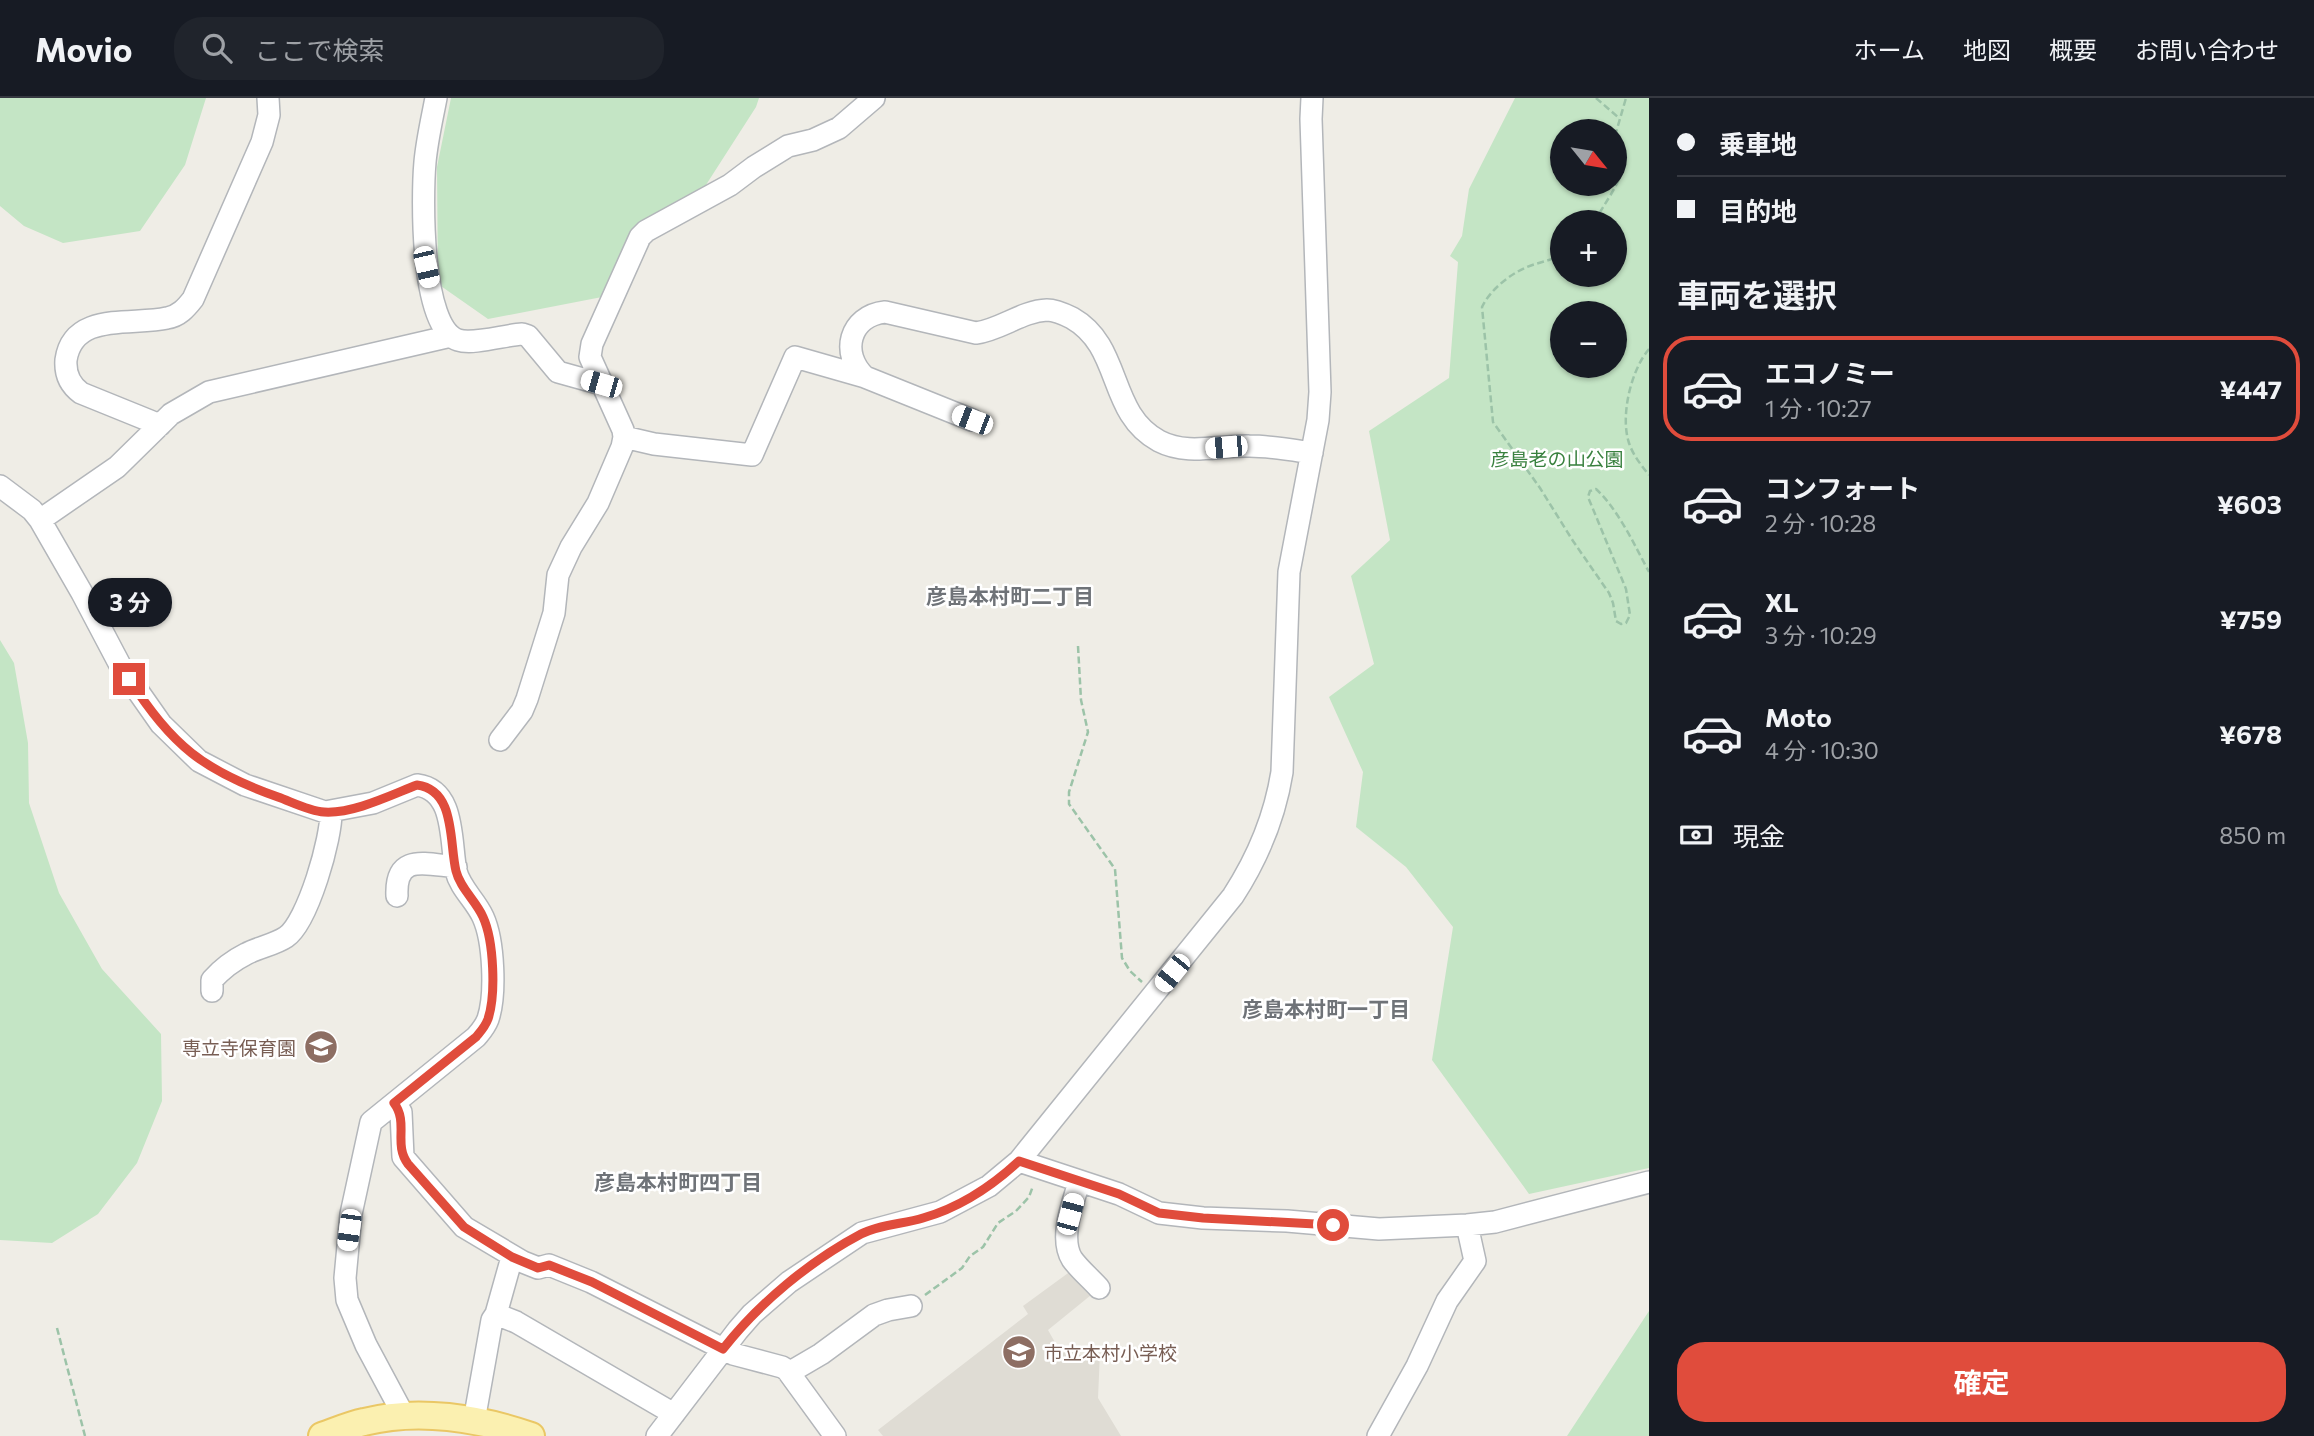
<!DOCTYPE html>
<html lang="ja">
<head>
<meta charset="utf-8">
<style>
  :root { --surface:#171b24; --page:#20242c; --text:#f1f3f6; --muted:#9ea1a6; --line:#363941; --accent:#e04c3c }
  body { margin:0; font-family:Commissioner,"Noto Sans JP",sans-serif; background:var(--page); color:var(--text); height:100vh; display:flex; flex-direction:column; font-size:26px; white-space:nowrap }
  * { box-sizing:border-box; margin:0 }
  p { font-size:23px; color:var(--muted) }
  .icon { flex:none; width:38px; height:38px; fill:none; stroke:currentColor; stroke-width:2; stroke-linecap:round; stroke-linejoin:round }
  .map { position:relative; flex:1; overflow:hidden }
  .sheet { display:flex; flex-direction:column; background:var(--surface); width:665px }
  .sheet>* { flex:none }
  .banner { display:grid; align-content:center; height:154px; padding:0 28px; background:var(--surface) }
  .needle { width:46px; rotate:120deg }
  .controls { position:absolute; left:1550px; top:21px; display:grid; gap:14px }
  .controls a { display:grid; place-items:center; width:77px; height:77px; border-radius:50%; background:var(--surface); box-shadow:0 2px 5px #0004; font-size:35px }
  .end { position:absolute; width:32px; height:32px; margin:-16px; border:9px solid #e04c3c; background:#fff; box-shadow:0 0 0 4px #fff }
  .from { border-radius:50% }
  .bubble { position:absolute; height:49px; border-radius:24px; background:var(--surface); box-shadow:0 2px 5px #0004; font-size:23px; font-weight:700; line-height:49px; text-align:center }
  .car { position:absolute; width:21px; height:42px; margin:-21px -10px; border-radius:9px; box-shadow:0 0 5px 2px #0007; background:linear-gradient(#fff 24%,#345 0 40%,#fff 0 76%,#345 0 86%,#fff 0) }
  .banner b { display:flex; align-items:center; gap:24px; height:66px; font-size:26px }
  .banner b+b { border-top:2px solid var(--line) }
  .banner i { width:18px; height:18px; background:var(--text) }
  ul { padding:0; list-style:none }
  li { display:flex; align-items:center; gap:21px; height:105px; margin:0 14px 10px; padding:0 14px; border:4px solid transparent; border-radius:28px }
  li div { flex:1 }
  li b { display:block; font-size:26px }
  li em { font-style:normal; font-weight:700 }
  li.on { border-color:var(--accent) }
  li>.icon { width:63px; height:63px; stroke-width:1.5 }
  h2 { padding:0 28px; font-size:32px; line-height:84px }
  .pay { display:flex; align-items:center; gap:18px; height:77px; padding:0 28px; font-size:26px }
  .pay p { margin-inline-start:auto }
  .button { display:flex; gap:14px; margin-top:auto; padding:14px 28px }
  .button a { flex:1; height:80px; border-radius:28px; background:var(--accent); color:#fff; font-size:28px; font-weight:700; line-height:80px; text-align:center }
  header { display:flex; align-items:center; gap:42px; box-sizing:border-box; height:98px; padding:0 35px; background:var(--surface); border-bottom:2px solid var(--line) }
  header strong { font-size:33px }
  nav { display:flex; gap:38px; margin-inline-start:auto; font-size:24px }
  .search { width:490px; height:63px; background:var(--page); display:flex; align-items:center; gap:18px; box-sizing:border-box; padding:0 24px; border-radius:28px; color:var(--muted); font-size:26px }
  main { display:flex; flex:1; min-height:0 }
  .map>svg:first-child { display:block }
  .education { fill:#dfdcd4 }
  .green { fill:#c4e5c5; fill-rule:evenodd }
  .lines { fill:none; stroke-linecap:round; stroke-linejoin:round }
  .minor-casing { stroke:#b3b6ba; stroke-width:24 }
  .major-casing { stroke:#eac765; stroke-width:30 }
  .path { stroke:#9cc3a8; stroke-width:2.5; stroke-dasharray:7 3.5; stroke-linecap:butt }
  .minor { stroke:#fff; stroke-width:21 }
  .major { stroke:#fbf0b0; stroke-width:26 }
  .route { stroke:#e04c3c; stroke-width:9 }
  .labels { text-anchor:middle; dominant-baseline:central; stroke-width:5; stroke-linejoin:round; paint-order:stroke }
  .park-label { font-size:19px; fill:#39813f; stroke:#fff }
  .education-label { font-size:19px; fill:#785e54; stroke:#fff; text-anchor:end }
  .neighbourhood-label { font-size:21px; font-weight:bold; fill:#6f7378; stroke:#fff }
</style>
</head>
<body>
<header>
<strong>Movio</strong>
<div class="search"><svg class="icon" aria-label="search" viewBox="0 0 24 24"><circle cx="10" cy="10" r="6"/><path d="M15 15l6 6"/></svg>ここで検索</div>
<nav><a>ホーム</a><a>地図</a><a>概要</a><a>お問い合わせ</a></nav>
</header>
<main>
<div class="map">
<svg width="1649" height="1338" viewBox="0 0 1649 1338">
  <rect width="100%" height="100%" fill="#efede6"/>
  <path class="education" d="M1075,1170L1096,1193L1048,1232L1061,1255L1072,1254L1091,1261L1100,1255L1098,1300L1121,1338H883L878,1332L1028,1216L1023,1208Z"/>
  <path class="green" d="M0,0H206L185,67L140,133L63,145L24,128L0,108Z
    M451,0H759L756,9L704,90L635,130L602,199L488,221L438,186L437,69Z
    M1515,0H1649V1070L1529,1096L1432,962L1453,829L1406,769L1356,729L1363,674L1329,599L1374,566L1351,478L1390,442L1369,333L1449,280L1458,164L1450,158L1462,138L1469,91ZM1563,33H1615V86H1563ZM1563,124H1615V177H1563ZM1563,215H1615V268H1563Z
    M0,542L14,565L28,645L29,705L59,795L102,871L161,936L162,1003L137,1065L98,1116L52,1145L0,1142Z
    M1649,1213V1338H1567Z"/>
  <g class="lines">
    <g class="minor-casing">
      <path id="minor" d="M436,0C432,21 427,42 425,64C422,97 420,230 458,242C473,247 505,237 522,236L528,238L558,274L601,286
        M972,322L865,279C840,256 849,218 885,214L976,235C1000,232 1022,213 1047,212C1055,212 1064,216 1072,220C1123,249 1107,315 1159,343C1188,358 1218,347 1249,348C1270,348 1292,352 1312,355
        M160,327L81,295C70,287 65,276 66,262C73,213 133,228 167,220C179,218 186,210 193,201L262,44L269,17L268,0
        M624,339L654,346L752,357L795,259L865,279
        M0,388L32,412L40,422L82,495L121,569L161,626L199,663L245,687L325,714L373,705L417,687C456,692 450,744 456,773C460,790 476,803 483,819C494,843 496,897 488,921C485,929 481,933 476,939L371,1024L351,1116L345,1180L347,1202L366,1247L404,1318
        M40,422L117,369L171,316L209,294L451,238
        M500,642L522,613L527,601L554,515L558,477L571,449L598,405L622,349L624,339L623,332L590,259L592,246L640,139L646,133L730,87L754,69L788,48L813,42L839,30L874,0
        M397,798C395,755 425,766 456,769
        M212,893V882C221,872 234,862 246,856C259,849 274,847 286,839C308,824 332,739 331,713
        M395,1005L401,1014L403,1059L464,1129L523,1164L538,1170L549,1167L591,1184L733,1256L782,1269L787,1272L835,1338
        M1019,1063L1119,1096L1159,1115L1203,1120L1287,1123L1379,1131L1467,1127L1495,1124L1649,1084
        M1079,1084C1073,1105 1059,1140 1072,1161C1079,1171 1090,1180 1099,1190
        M496,1216L516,1224L674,1316
        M787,1272L792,1273L821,1256L874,1217L888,1212L911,1208
        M474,1323L492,1222L496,1216L512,1159
        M657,1338L738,1232L752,1216L789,1184L862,1135L940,1114L989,1088L1019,1063L1233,798C1257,761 1275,718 1282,674L1289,474L1318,322L1320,294L1311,21L1312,0
        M1378,1338L1417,1268L1447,1203L1475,1163L1467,1127"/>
    </g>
    <g class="major-casing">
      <path id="major" d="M322,1338C336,1333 350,1327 364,1324C418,1310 479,1320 531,1338"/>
    </g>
    <path class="path" d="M1596,0L1619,20
      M1615,38L1626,0
      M1594,124C1604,106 1629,74 1625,53C1624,48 1619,43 1615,39
      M1563,155C1552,163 1539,164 1527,169C1510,176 1490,192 1482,209L1493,324L1540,390L1573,443L1609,495L1613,505L1616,523L1621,526L1626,525L1630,517L1626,491L1588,399L1590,393L1596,391C1618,411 1635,448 1649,474
      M1649,251C1631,272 1620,318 1629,345C1633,357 1641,367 1649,377
      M1078,548L1081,602L1088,634L1069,694V706L1115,771L1122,860L1130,873L1142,884
      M925,1197L962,1170L970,1158L983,1149L998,1125L1016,1113L1029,1099L1033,1088
      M57,1230L85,1338"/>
    <use href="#minor" class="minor"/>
    <use href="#major" class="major"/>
  </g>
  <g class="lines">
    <path class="route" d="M129,581C173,648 202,672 278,699C292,704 309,713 324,714C353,716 391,697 417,687C456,692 449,744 456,773C460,790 476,803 483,819C494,843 496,897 488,921C485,929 481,933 476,939L394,1005C409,1025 393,1046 408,1066L464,1129L512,1159L538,1170L549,1167L592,1184L723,1251C759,1205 810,1163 861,1136C880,1126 904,1126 923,1120C958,1110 992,1088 1019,1063L1119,1096L1159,1115L1203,1120L1333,1127"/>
  </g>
  <defs>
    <g id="school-disc" transform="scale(1.75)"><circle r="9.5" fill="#8d6e63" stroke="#fff"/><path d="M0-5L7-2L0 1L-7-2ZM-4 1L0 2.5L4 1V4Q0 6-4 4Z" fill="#fff"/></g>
  </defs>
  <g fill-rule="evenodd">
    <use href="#school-disc" x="321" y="949"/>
    <use href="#school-disc" x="1019" y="1254"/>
  </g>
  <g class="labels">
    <g class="park-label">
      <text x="1557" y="360">彦島老の山公園</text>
    </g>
    <g class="education-label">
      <text x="296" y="949">専立寺保育園</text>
      <text x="1044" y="1254" text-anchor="start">市立本村小学校</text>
    </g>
    <g class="neighbourhood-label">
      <text x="1010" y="497">彦島本村町二丁目</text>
      <text x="1326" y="910">彦島本村町一丁目</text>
      <text x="678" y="1083">彦島本村町四丁目</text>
    </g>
  </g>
</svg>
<div class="controls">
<a><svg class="needle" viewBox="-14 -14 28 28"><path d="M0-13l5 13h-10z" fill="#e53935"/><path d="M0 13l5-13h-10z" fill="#9ea1a6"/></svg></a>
<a>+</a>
<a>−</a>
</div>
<i class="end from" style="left:1333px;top:1127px"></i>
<i class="end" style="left:129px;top:581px"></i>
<div class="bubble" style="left:88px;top:480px;width:84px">3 分</div>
<i class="car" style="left:426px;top:169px;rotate:167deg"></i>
<i class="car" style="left:601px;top:286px;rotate:286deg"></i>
<i class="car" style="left:972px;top:322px;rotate:291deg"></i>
<i class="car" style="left:1226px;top:349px;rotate:265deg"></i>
<i class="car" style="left:1172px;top:875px;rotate:219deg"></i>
<i class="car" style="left:1070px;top:1116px;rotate:15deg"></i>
<i class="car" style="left:349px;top:1132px;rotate:188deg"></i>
</div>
<section class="sheet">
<div class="banner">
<b><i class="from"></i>乗車地</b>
<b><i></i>目的地</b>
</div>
<h2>車両を選択</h2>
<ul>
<li class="on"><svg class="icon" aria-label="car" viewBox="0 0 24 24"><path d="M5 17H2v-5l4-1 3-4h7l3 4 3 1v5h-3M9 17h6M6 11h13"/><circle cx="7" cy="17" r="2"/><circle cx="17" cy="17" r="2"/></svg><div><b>エコノミー</b><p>1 分 · 10:27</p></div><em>¥447</em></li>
<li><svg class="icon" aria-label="car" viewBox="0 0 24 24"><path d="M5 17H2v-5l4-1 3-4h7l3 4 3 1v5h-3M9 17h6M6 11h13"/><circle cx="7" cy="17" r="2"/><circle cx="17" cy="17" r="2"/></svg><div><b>コンフォート</b><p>2 分 · 10:28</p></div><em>¥603</em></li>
<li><svg class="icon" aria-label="car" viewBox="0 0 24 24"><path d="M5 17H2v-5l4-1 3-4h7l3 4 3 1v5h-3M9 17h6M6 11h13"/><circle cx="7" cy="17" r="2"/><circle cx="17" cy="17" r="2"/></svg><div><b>XL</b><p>3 分 · 10:29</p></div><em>¥759</em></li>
<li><svg class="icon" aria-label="car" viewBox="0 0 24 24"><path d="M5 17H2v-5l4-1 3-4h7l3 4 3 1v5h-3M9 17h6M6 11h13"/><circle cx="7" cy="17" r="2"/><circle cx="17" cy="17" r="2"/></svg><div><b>Moto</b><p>4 分 · 10:30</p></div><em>¥678</em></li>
</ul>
<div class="pay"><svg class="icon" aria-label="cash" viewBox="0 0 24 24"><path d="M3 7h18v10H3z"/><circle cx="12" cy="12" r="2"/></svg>現金<p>850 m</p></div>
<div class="button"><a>確定</a></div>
</section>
</main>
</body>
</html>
